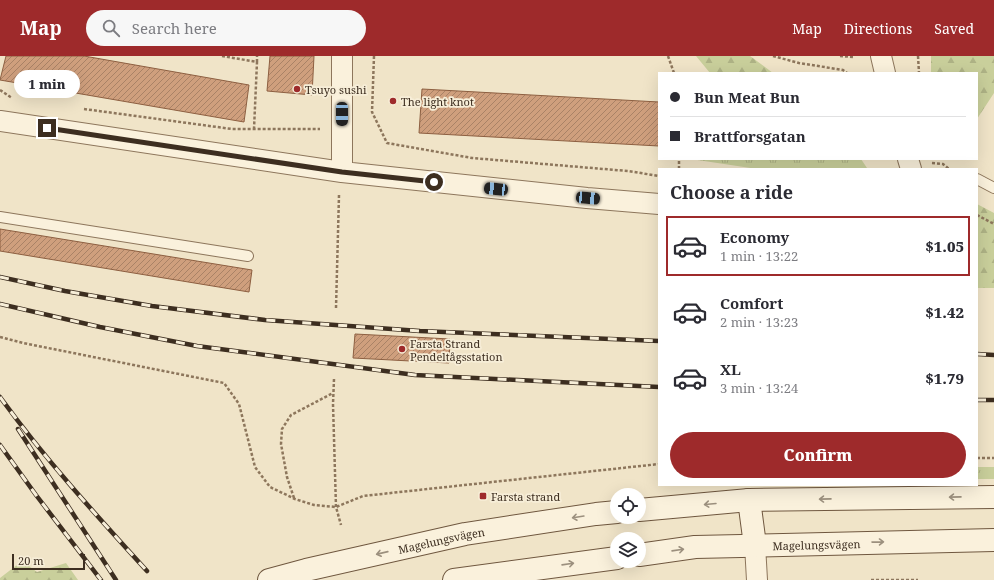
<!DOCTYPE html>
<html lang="en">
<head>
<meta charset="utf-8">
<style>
  :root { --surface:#fff; --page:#f7f7f7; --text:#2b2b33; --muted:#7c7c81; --line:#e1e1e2; --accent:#9e2a2b }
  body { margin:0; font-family:"Noto Serif",serif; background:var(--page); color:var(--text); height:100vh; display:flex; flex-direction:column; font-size:15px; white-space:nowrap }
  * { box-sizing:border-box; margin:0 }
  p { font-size:13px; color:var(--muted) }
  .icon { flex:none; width:22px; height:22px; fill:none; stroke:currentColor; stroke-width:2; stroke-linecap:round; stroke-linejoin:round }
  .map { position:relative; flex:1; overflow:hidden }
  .drawer { position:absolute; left:658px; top:112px; width:320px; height:318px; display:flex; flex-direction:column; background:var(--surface); border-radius:0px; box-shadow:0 4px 16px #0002 }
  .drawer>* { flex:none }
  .guide { position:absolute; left:658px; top:16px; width:320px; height:88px; border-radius:0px; box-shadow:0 4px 16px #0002; display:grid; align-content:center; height:88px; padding:0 12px; background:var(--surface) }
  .tools { position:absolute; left:610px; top:432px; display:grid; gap:8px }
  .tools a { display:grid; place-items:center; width:36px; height:36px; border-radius:50%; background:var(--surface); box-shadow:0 4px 16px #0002; font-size:20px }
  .scale { position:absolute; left:12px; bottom:10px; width:73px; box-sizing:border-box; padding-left:4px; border:2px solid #3d2e20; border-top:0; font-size:11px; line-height:14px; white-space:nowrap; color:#3d2e20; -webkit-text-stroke:3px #f7eed8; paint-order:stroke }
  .end { position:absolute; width:18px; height:18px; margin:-9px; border:5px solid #3d2e20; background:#fff; box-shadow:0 0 0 2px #fff }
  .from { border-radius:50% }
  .bubble { position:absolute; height:28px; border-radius:14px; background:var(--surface); box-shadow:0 4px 16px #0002; font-size:13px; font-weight:800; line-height:28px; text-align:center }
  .car { position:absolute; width:12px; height:24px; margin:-12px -6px; border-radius:5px; box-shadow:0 0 3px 1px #0007; background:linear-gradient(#222 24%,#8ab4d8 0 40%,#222 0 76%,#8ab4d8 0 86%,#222 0) }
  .guide b { display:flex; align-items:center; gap:14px; height:38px; font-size:15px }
  .guide b+b { border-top:1px solid var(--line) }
  .guide i { width:10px; height:10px; background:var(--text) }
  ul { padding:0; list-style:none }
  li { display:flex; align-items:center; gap:12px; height:60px; margin:0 8px 6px; padding:0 4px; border:2px solid transparent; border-radius:0px }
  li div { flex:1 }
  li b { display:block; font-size:15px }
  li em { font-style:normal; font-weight:800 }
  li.selected { border-color:var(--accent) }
  li>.icon { width:36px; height:36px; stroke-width:1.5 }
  h2 { padding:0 12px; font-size:18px; line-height:48px }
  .cta { display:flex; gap:8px; margin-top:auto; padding:8px 12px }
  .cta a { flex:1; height:46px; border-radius:24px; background:var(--accent); color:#fff; font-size:16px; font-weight:800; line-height:46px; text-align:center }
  header { display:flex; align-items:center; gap:24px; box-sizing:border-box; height:56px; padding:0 20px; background:var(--accent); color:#fff }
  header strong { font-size:19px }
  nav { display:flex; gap:22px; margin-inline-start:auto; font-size:14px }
  .search { width:280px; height:36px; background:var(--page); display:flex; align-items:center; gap:10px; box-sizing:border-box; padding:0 14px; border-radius:22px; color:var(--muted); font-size:15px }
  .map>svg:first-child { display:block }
  .grass { fill:url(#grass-tufts) }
  .forest { fill:url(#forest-firs) }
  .building { fill:url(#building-hatch); stroke:#8d5f41 }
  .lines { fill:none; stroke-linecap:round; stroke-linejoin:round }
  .lane-casing { stroke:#8d765c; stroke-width:12 }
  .street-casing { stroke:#8d765c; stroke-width:22 }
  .secondary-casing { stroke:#6f573f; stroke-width:24 }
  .path { stroke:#8d765c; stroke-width:2.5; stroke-dasharray:3 2; stroke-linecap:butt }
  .lane { stroke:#faf1dc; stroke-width:10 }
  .street { stroke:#faf1dc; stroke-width:20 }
  .secondary { stroke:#faf1dc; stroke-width:22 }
  .rail-casing { stroke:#3d2e20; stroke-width:4.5 }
  .rail { stroke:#f7eed8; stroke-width:3; stroke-dasharray:9; stroke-linecap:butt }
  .oneway { stroke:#9c907e }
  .route { stroke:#3d2e20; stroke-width:5 }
  .poi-dot { fill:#9e2a2b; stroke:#f7eed8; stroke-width:1.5 }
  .labels { text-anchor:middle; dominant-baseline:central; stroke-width:3.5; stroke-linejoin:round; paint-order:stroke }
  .poi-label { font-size:11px; fill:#3d2e20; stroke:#f7eed8; text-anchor:start }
  .street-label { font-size:11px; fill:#3d2e20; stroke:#f7eed8 }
</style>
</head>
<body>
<header>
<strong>Map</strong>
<div class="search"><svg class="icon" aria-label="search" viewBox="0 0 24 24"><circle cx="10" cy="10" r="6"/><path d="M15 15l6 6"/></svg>Search here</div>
<nav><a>Map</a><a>Directions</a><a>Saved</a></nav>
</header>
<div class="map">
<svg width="994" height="524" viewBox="0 0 994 524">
  <defs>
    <pattern id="grass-tufts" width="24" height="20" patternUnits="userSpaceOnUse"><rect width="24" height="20" fill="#c9cf9b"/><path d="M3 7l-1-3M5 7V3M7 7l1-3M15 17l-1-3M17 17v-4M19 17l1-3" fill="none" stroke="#aeb285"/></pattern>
    <pattern id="forest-firs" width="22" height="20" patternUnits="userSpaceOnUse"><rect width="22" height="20" fill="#c9cf9b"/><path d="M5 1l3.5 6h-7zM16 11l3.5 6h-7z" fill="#aeb285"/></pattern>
    <pattern id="building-hatch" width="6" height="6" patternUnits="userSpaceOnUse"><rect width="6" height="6" fill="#cf9f7d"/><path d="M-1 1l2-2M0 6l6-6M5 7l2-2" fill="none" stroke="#a98266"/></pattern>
  </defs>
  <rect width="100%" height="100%" fill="#f0e4c8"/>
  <path class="grass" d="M691,103H861L867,112L757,113Z
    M977,411H994V423H977Z"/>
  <path class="forest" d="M696,0H750L773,17H710Z
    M931,0H994V37L977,63V17H931Z
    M977,148L994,157V232H977Z
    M22,505L37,516L66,507L78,524H0V522Z"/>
  <path class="building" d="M6,0H84L249,29L244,66L0,24Z
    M270,0H314L312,39L267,35Z
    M422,33L659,46V90L419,77Z
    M0,173L252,214L249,236L0,195Z
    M355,278L450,283L449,307L353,302Z"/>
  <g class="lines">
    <g class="lane-casing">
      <path id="lane" d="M977,123L994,132
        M0,161L248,200"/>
    </g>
    <g class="street-casing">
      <path id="street" d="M881,0L885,17
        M0,65L342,116L587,142L659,148
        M908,103L911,113
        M342,116V0
        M755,489L757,524"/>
    </g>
    <g class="secondary-casing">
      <g id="secondary">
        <path d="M749,444L755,489"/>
        <path d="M639,454L749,444L994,441"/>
        <path id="s1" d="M639,499L695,491L994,484"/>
        <path id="s2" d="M269,524L306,514L465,478L596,458L617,456"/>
        <path d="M454,524L617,502"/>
      </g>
    </g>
    <path class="path" d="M222,0L257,6L254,73
      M374,0L372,56L387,87L472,102L628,115L659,120
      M668,0L674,17
      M773,0L799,7L843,14L847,17
      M840,0L853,1L854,0
      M918,0L919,17
      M257,6V0
      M0,34L12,42
      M84,53L232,73H320
      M932,107L943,108L949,113
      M679,113V103
      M977,159L994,168
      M336,252L339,139
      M0,281L23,287L224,327L239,348L255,411L270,431L295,443L314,449L336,451L363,440L659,408
      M334,323L333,348L336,451L341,469
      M977,402H994
      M294,442L287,421L281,388L282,373L291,359L333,337
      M871,524H918"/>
    <use href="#lane" class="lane"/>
    <use href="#street" class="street"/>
    <use href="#secondary" class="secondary"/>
    <g class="rail-casing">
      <path id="rail" d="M0,221L65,235L152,250L265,264L420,275L659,285
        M0,248L100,271L197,290L415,319L659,331
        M977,298L994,299
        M0,341C45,403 96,459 147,515
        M977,344H994
        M18,373L116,524
        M0,389L36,439L101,524"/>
    </g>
    <use href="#rail" class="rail"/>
  </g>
  <defs><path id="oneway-shaft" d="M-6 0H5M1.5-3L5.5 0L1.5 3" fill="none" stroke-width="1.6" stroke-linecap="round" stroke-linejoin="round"/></defs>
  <g class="oneway">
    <use href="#oneway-shaft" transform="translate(955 441) rotate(179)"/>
    <use href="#oneway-shaft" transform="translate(825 443) rotate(179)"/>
    <use href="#oneway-shaft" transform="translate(710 448) rotate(175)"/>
    <use href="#oneway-shaft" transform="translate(578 461) rotate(171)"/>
    <use href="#oneway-shaft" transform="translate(878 486) rotate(-1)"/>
    <use href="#oneway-shaft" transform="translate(678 494) rotate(-8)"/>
    <use href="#oneway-shaft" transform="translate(382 497) rotate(167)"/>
    <use href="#oneway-shaft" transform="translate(568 508) rotate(-8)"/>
  </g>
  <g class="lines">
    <path class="route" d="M47,72L342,116L434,126"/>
  </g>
  <g class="poi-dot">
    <circle cx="297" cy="33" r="4"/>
    <circle cx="393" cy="45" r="4"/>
    <circle cx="402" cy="293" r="4"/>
    <rect x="479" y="436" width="8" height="8" rx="2"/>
  </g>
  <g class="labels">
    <g class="poi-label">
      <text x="305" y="33">Tsuyo sushi</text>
      <text x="401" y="45">The light knot</text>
      <text x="410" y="287">Farsta Strand<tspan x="410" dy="13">Pendeltågsstation</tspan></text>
      <text x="491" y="440">Farsta strand</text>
    </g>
    <g class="street-label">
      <text stroke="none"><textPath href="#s2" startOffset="177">Magelungsvägen</textPath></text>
      <text stroke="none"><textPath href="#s1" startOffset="178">Magelungsvägen</textPath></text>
    </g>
  </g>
</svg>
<div class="tools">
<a><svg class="icon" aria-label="locate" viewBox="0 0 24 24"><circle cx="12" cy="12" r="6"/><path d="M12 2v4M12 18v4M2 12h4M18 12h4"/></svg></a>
<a><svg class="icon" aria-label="layers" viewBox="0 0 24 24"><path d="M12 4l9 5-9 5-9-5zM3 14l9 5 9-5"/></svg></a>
</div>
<div class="scale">20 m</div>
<i class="end from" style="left:434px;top:126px"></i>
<i class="end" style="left:47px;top:72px"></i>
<div class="bubble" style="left:14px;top:14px;width:66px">1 min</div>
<i class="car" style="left:342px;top:58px;rotate:180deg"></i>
<i class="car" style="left:496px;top:133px;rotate:276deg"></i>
<i class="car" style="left:588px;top:142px;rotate:95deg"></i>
<div class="guide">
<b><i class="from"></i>Bun Meat Bun</b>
<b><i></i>Brattforsgatan</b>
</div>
<section class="drawer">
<h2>Choose a ride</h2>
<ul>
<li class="selected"><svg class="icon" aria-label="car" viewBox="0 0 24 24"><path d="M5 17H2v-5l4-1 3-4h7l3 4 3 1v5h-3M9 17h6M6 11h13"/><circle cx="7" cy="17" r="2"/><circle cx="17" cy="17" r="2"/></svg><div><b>Economy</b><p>1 min · 13:22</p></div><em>$1.05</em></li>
<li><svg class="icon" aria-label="car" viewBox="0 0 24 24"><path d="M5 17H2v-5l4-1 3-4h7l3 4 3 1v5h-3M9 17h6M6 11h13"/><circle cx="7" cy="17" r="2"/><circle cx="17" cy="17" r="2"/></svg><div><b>Comfort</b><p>2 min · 13:23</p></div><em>$1.42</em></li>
<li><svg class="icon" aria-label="car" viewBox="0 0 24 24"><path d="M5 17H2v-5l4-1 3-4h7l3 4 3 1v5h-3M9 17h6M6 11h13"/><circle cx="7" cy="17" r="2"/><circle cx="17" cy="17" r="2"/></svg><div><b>XL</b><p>3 min · 13:24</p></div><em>$1.79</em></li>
</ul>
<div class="cta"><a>Confirm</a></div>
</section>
</div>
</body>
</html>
